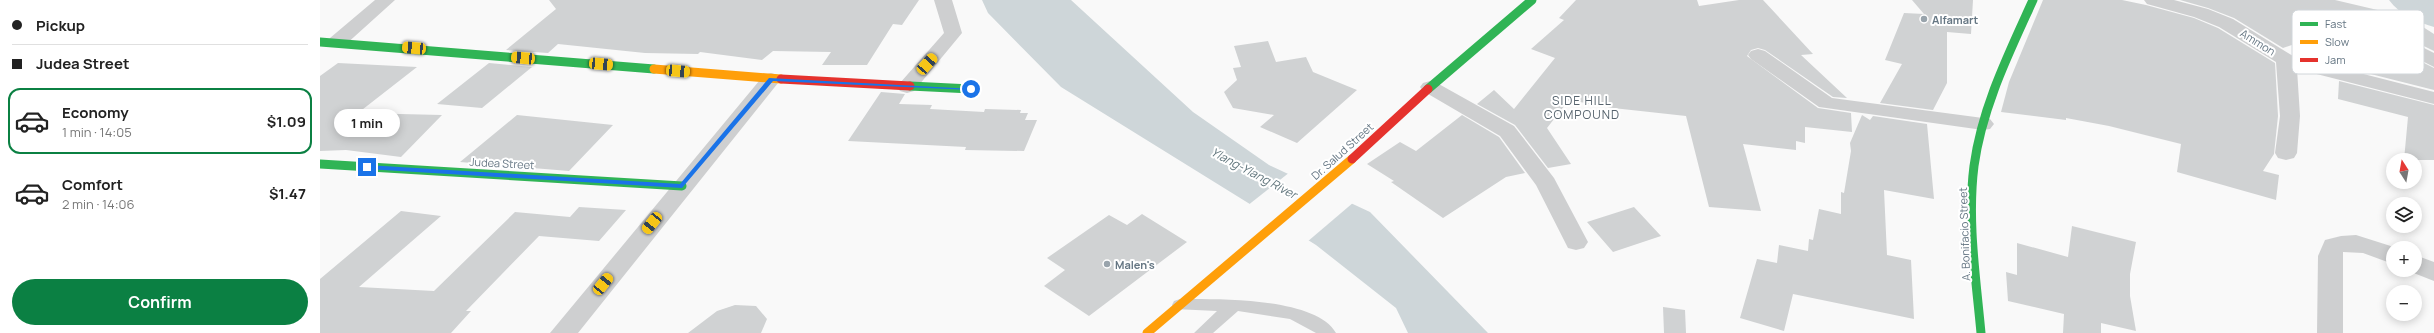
<!DOCTYPE html>
<html lang="en">
<head>
<meta charset="utf-8">
<style>
  :root { --surface:#fff; --page:#f6f6f6; --text:#222; --muted:#767676; --line:#e0e0e0; --accent:#0b8043 }
  body { margin:0; font-family:Manrope,sans-serif; background:var(--page); color:var(--text); height:100vh; display:flex; flex-direction:column; font-size:15px; white-space:nowrap }
  * { box-sizing:border-box; margin:0 }
  p { font-size:13px; color:var(--muted) }
  .icon { flex:none; width:22px; height:22px; fill:none; stroke:currentColor; stroke-width:2; stroke-linecap:round; stroke-linejoin:round }
  .map { position:relative; flex:1; overflow:hidden }
  .details { display:flex; flex-direction:column; background:var(--surface); width:320px }
  .details>* { flex:none }
  .hud { display:grid; align-content:center; height:88px; padding:0 12px; background:var(--surface) }
  .needle { width:26px; rotate:349deg }
  .buttons { position:absolute; left:2066px; top:153px; display:grid; gap:8px }
  .buttons a { display:grid; place-items:center; width:36px; height:36px; border-radius:50%; background:var(--surface); box-shadow:0 2px 10px #0003; font-size:20px }
  .end { position:absolute; width:18px; height:18px; margin:-9px; border:5px solid #1a73e8; background:#fff; box-shadow:0 0 0 2px #fff }
  .from { border-radius:50% }
  .bubble { position:absolute; height:28px; border-radius:14px; background:var(--surface); box-shadow:0 2px 10px #0003; font-size:13px; font-weight:700; line-height:28px; text-align:center }
  .car { position:absolute; width:12px; height:24px; margin:-12px -6px; border-radius:5px; box-shadow:0 0 3px 1px #0007; background:linear-gradient(#f5c518 24%,#345 0 40%,#f5c518 0 76%,#345 0 86%,#f5c518 0) }
  .hud b { display:flex; align-items:center; gap:14px; height:38px; font-size:15px }
  .hud b+b { border-top:1px solid var(--line) }
  .hud i { width:10px; height:10px; background:var(--text) }
  ul { padding:0; list-style:none }
  li { display:flex; align-items:center; gap:12px; height:66px; margin:0 8px 6px; padding:0 4px; border:2px solid transparent; border-radius:12px }
  li div { flex:1 }
  li b { display:block; font-size:15px }
  li em { font-style:normal; font-weight:700 }
  li.current { border-color:var(--accent) }
  li>.icon { width:36px; height:36px; stroke-width:1.5 }
  .primary-button { display:flex; gap:8px; margin-top:auto; padding:8px 12px }
  .primary-button a { flex:1; height:46px; border-radius:24px; background:var(--accent); color:#fff; font-size:16px; font-weight:700; line-height:46px; text-align:center }
  main { display:flex; flex:1; min-height:0 }
  .map>svg:first-child { display:block }
  .water { fill:#ced6d9 }
  .pier { fill:#f9f9f9 }
  .lines { fill:none; stroke-linecap:round; stroke-linejoin:round }
  .river { fill:#ced6d9; fill-rule:evenodd }
  .building { fill:#d0d2d3 }
  .lane { fill:#cecfd0; fill-rule:evenodd }
  .street { fill:#cecfd0; fill-rule:evenodd }
  .fast { stroke:#30b455; stroke-width:9 }
  .slow { stroke:#ff9f0a; stroke-width:9 }
  .jam { stroke:#e5322d; stroke-width:9 }
  .route { fill:#1a73e8 }
  .poi-dot { fill:#99a4ac; stroke:#fff; stroke-width:1.5 }
  .labels { text-anchor:middle; dominant-baseline:central; stroke-width:4; stroke-linejoin:round; paint-order:stroke }
  .poi-label { font-size:11px; font-weight:bold; fill:#657683; stroke:#fff; text-anchor:start }
  .street-label { font-size:11px; fill:#657683; stroke:#fff }
  .neighbourhood-label { font-size:12px; letter-spacing:1px; fill:#57646e; stroke:#fff }
  .water-label { font-size:12px; font-style:italic; fill:#60757c; stroke:#fff }
  .key { fill:#fff; stroke:#d1d6da; stroke-width:1 }
  .key-label { font-size:11px; fill:#657683 }
</style>
</head>
<body>
<main>
<section class="details">
<div class="hud">
<b><i class="from"></i>Pickup</b>
<b><i></i>Judea Street</b>
</div>
<ul>
<li class="current"><svg class="icon" aria-label="car" viewBox="0 0 24 24"><path d="M5 17H2v-5l4-1 3-4h7l3 4 3 1v5h-3M9 17h6M6 11h13"/><circle cx="7" cy="17" r="2"/><circle cx="17" cy="17" r="2"/></svg><div><b>Economy</b><p>1 min · 14:05</p></div><em>$1.09</em></li>
<li><svg class="icon" aria-label="car" viewBox="0 0 24 24"><path d="M5 17H2v-5l4-1 3-4h7l3 4 3 1v5h-3M9 17h6M6 11h13"/><circle cx="7" cy="17" r="2"/><circle cx="17" cy="17" r="2"/></svg><div><b>Comfort</b><p>2 min · 14:06</p></div><em>$1.47</em></li>
</ul>
<div class="primary-button"><a>Confirm</a></div>
</section>
<div class="map">
<svg width="2114" height="333" viewBox="0 0 2114 333">
  <rect width="100%" height="100%" fill="#f9f9f9"/>
  <path class="water" d="M662,0H751L873,112L949,165L1050,212L1168,333H1088L1076,308L996,245L741,87L668,13Z"/>
  <path class="pier" d="M970,172L1034,202L987,242L927,206Z"/>
  <g class="lines">
    <path class="river" d="M2069,0H2114V27C2097,22 2080,15 2069,0Z"/>
  </g>
  <path class="building" d="M229,0H599L582,25L573,24L547,65H502L511,52L453,51L442,60L380,52L378,54L325,53L238,44L228,53L186,50L236,9Z
    M1256,0H1377L1379,6L1419,0H1443L1493,54L1481,55L1527,98L1513,97L1445,50L1438,48L1431,50L1427,56L1498,108L1531,113L1532,132L1485,127V143L1476,141V150L1423,144L1441,211L1389,207L1366,116L1293,108L1249,100L1227,128L1251,164L1228,168L1195,125L1157,104L1174,90L1194,109L1235,58L1211,49L1244,20L1239,18Z
    M1592,0H1653L1651,34L1627,32V83L1613,110L1560,103L1582,64L1565,60L1584,13L1604,14Z
    M1723,0H1802L1826,5L1874,18L1898,28L1955,63L1958,116L1954,154L1943,171L1959,175L1956,200L1857,172L1861,144L1789,126L1746,118V120L1681,112L1689,82Z
    M1860,0H2015L2066,12L2063,13L2103,27L2114,34V51L2065,27L2057,29L2052,34L2056,39L2114,68V90L2019,66L2021,28L1963,48L1914,18L1888,8Z
    M948,41L956,62L986,57L993,72L1037,90L977,143L940,127L954,115L913,108L904,92L917,80L913,68L921,67L914,46Z
    M18,63L97,67L38,113L122,115L81,157L26,150L0,151V76Z
    M169,63L212,67L162,108L117,104Z
    M2019,81L2114,105V160H2084L2088,117L2018,99Z
    M561,92L585,94L579,104L612,105L610,109L664,112L665,109L701,110L700,113H708L705,120H717L704,151L645,150L646,147L528,141Z
    M197,115L293,125L249,171L140,162Z
    M1142,115L1179,137L1205,173L1186,177L1123,218L1071,182L1074,181L1047,164L1080,142L1096,151Z
    M1542,115L1550,120L1553,116L1607,124L1614,199L1564,190L1567,255L1591,260L1594,319L1473,294L1464,331L1420,318L1437,259L1457,263L1459,245L1488,251L1489,239L1493,240L1499,209L1521,214V192L1524,193L1531,151L1530,143Z
    M259,207L306,210L279,241L219,236L146,311H151L131,333H0V279L81,211L121,216L39,287L114,291L195,212L250,217Z
    M1314,207L1341,236L1293,252L1267,222Z
    M822,214L867,242L769,316L724,286L745,270L727,258L789,215L807,225Z
    M1752,226L1816,242L1810,274V296L1816,331L1781,323V333H1743L1744,314L1688,301L1686,272L1697,275V243L1748,257Z
    M415,305L436,306L447,319L441,333H368L397,311Z
    M1343,307L1365,310L1366,333H1344Z"/>
  <g class="lines">
    <path class="lane" d="M860,299C896,299 996,297 1016,333H996L970,319L918,311L893,333H874L897,311L854,309L852,305L854,301Z"/>
    <path class="street" d="M55,0H75L24,46H10L7,42L10,38Z
      M614,0H632L642,33L594,91L587,93L580,91L577,87L580,83L624,33Z
      M1824,0H1854L1888,9L1913,19L1973,56L2114,92V104L1977,69L1980,116L1977,153L1974,158L1966,160L1958,158L1955,153L1960,116L1956,62L1899,27L1874,17L1827,4Z
      M2064,28L2114,53V67L2057,38L2054,34L2057,30Z
      M1438,49L1445,51L1512,98L1663,118L1670,119L1674,124L1670,129L1663,130L1499,107L1431,59L1428,55L1431,51Z
      M451,73L458,75L461,79L458,83L258,333H230L444,75Z
      M1110,81L1117,83L1194,126L1234,178L1268,242L1264,248L1256,250L1248,248L1216,185L1180,136L1103,91L1100,87L1103,83Z
      M2036,235L2077,248H2073V264L2043,253L2023,252V333H1997L1998,256L2005,240L2021,236Z
      M2095,255L2114,262V281L2086,270H2095Z"/>
    <path class="fast" d="M0,42L334,69
      M590,86L651,89
      M1108,89L1212,0
      M0,164L362,186
      M1661,333C1656,278 1647,221 1654,166C1662,107 1689,53 1713,0"/>
    <path class="slow" d="M334,69L461,79
      M827,333L1032,159"/>
    <path class="jam" d="M461,79L590,86
      M1032,159L1108,89"/>
  </g>
  <path class="route" d="M449,78L654,89L651,90L453,81L362,188L47,169L44,167L47,165L360,184Z"/>
  <g class="poi-dot">
    <circle cx="1604" cy="19" r="4"/>
    <circle cx="787" cy="264" r="4"/>
  </g>
  <g class="labels">
    <g class="poi-label">
      <text x="1612" y="19">Alfamart</text>
      <text x="795" y="264">Malen's</text>
    </g>
    <g class="street-label">
      <text transform="translate(1938 42) rotate(32)">Ammon</text>
      <text transform="translate(1022 151) rotate(-42)">Dr. Salud Street</text>
      <text transform="translate(182 163) rotate(3)">Judea Street</text>
      <text transform="translate(1644 234) rotate(-92)">A. Bonifacio Street</text>
    </g>
    <g class="neighbourhood-label">
      <text x="1262" y="100">SIDE HILL<tspan x="1262" dy="14">COMPOUND</tspan></text>
    </g>
    <g class="water-label">
      <text transform="translate(934 173) rotate(28)">Ylang-Ylang River</text>
    </g>
  </g>
  <rect x="1972" y="10" width="132" height="64" rx="6" class="key"/>
  <rect x="1980" y="22" width="18" height="4" fill="#30b455"/>
  <rect x="1980" y="40" width="18" height="4" fill="#ff9f0a"/>
  <rect x="1980" y="58" width="18" height="4" fill="#e5322d"/>
  <g class="key-label">
    <text x="2005" y="28">Fast</text>
    <text x="2005" y="46">Slow</text>
    <text x="2005" y="64">Jam</text>
  </g>
</svg>
<div class="buttons">
<a><svg class="needle" viewBox="-14 -14 28 28"><path d="M0-13l5 13h-10z" fill="#e53935"/><path d="M0 13l5-13h-10z" fill="#767676"/></svg></a>
<a><svg class="icon" aria-label="layers" viewBox="0 0 24 24"><path d="M12 4l9 5-9 5-9-5zM3 14l9 5 9-5"/></svg></a>
<a>+</a>
<a>−</a>
</div>
<i class="end from" style="left:651px;top:89px"></i>
<i class="end" style="left:47px;top:167px"></i>
<div class="bubble" style="left:14px;top:109px;width:66px">1 min</div>
<i class="car" style="left:94px;top:48px;rotate:275deg"></i>
<i class="car" style="left:203px;top:58px;rotate:275deg"></i>
<i class="car" style="left:281px;top:64px;rotate:95deg"></i>
<i class="car" style="left:607px;top:64px;rotate:42deg"></i>
<i class="car" style="left:358px;top:71px;rotate:95deg"></i>
<i class="car" style="left:332px;top:223px;rotate:219deg"></i>
<i class="car" style="left:283px;top:284px;rotate:39deg"></i>
</div>
</main>
</body>
</html>
